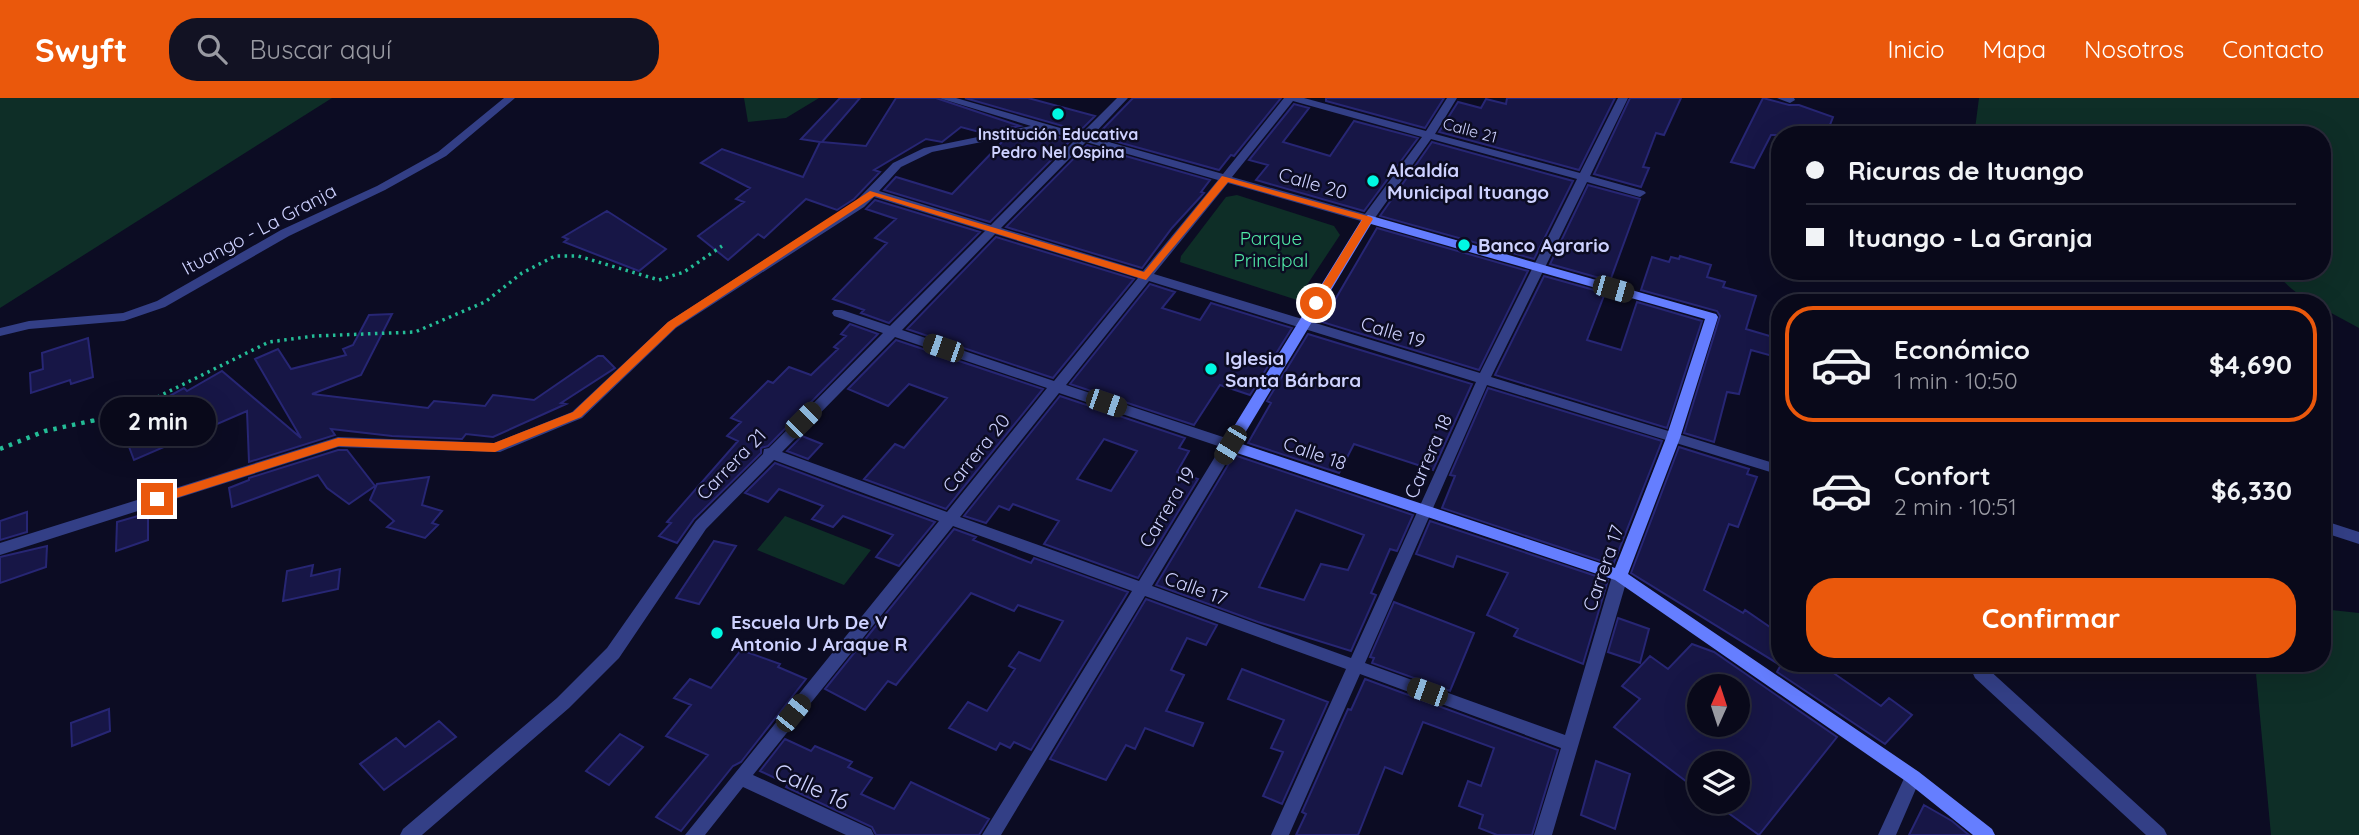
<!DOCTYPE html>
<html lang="es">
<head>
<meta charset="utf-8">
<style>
  :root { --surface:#09091a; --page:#121223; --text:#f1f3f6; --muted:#999aa2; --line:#292a39; --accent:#ea580c }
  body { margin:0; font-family:Quicksand,sans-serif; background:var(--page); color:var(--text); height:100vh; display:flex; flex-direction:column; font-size:26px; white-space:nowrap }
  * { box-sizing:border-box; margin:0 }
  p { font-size:23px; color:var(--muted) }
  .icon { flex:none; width:38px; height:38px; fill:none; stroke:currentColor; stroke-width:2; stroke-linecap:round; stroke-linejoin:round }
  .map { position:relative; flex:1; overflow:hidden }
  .panel { position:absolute; left:1771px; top:196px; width:560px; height:378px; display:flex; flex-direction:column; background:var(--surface); border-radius:28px; box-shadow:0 7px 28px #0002,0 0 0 2px var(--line) }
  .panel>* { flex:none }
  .guide { position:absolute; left:1771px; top:28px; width:560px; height:154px; border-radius:28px; box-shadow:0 7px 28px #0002,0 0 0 2px var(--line); display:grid; align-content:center; height:154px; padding:0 35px; background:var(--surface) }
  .needle { width:46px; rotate:3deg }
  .tools { position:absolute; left:1687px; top:576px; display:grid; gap:14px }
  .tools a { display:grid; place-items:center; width:63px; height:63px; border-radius:50%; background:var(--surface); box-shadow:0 7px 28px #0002,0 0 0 2px var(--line); font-size:35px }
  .end { position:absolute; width:32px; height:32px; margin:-16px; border:9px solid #ea580c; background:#fff; box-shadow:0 0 0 4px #fff }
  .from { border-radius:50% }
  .bubble { position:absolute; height:49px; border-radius:24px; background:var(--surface); box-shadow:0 7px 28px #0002,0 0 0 2px var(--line); font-size:23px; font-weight:700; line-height:49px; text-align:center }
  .car { position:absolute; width:21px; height:42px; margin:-21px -10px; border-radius:9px; box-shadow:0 0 5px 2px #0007; background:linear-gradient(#222 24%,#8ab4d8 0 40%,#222 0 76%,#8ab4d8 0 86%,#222 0) }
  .guide b { display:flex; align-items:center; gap:24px; height:66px; font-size:26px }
  .guide b+b { border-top:2px solid var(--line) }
  .guide i { width:18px; height:18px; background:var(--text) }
  ul { padding:12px 0 0; list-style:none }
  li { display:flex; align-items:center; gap:21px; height:116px; margin:0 14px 10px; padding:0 21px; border:4px solid transparent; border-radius:28px }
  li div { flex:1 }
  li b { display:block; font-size:26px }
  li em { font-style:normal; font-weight:700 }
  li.active { border-color:var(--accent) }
  li>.icon { width:63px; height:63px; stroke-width:1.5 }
  .button { display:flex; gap:14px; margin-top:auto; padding:14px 35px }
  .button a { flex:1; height:80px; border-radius:28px; background:var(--accent); color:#fff; font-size:28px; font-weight:700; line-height:80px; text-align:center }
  header { display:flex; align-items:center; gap:42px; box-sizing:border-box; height:98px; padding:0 35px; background:var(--accent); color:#fff }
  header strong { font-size:33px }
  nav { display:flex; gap:38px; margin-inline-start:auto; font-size:24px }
  .search { width:490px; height:63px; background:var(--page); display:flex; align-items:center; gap:18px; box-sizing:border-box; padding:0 24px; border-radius:28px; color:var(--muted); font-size:26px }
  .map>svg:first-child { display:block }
  .green { fill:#0e2e27 }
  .building { fill:#171646; stroke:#272674; stroke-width:2; fill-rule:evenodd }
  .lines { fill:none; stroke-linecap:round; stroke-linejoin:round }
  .path-far1 { stroke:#24bd97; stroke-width:3.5; stroke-dasharray:2.5 4.5; stroke-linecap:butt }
  .path { stroke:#24bd97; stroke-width:4.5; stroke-dasharray:3.5 6; stroke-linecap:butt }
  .street { fill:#333f86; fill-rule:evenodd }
  .secondary { fill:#657eff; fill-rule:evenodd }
  .route { fill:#ea580c }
  .poi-dot { fill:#00f9e3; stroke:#0c0c23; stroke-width:2.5 }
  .labels { text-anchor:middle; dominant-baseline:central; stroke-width:5; stroke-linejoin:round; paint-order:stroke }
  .far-street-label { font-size:16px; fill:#ced2ff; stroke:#0c0c23 }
  .far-poi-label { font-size:16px; font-weight:bold; fill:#ced2ff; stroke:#0c0c23 }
  .poi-label { font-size:19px; font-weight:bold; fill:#ced2ff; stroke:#0c0c23; text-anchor:start }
  .street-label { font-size:19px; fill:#ced2ff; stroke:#0c0c23 }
  .park-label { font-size:19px; fill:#50e9a6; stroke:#0c0c23 }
  .near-street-label { font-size:23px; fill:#ced2ff; stroke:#0c0c23 }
</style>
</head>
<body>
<header>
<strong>Swyft</strong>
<div class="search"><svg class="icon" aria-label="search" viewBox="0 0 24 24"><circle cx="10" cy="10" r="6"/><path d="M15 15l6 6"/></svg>Buscar aquí</div>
<nav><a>Inicio</a><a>Mapa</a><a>Nosotros</a><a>Contacto</a></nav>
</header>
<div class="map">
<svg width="2359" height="737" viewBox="0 0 2359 737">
  <rect width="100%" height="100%" fill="#0c0c23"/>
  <path class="green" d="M0,0H332L0,210Z
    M744,0H819L786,20L748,24Z
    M1979,0H2359V230L2322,210V205C2305,205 2285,186 2274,173H2322V37H1987L1975,31Z
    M1237,97L1334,128L1340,137L1297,202L1180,164L1181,158L1226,99Z
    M785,418L871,452L844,487L757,452Z
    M2322,511L2359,515V737H2271L2255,565H2322Z"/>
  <path class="building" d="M840,0H860L822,44L866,48L896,0H936L1020,28L983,35L961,29L942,44L926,41L874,72L880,74L854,101L837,112L806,101L764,140L758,136L728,162L698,138L744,104L736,101L750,90L701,65L722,51L803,79L820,44L801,41Z
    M965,0H1028L1095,18L1080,33Z
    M1133,0H1281L1234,58L1231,57L1219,72L1096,38Z
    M1326,0H1444L1425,30L1326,3Z
    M1507,0H1615L1579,72L1439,34L1458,4L1481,10L1486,1L1506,6Z
    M1630,0H1681L1664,37L1656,35L1643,69L1649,70L1641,89L1594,76Z
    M1763,0L1789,7H1799L1833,19L1826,37H1771L1754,70L1731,64Z
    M1294,6L1309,10L1283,44L1330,58L1354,23L1418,40L1364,113L1256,82L1268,67L1249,62Z
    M1042,35L1071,42L990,124L884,92L896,79L952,96L1004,42Z
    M1432,44L1573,83L1534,161L1380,118Z
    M1087,47L1210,82L1201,94L1204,95L1172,130L1142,170L1006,129Z
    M1588,87L1640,101L1610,183L1550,166Z
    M875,102L980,134L889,225L861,215L864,212L833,201L887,145L875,140L896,121L866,111Z
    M607,113L666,151L639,173L564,144L568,141L563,139Z
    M1377,130L1528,173L1479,272L1322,224Z
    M996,139L1134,181L1053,280L907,231Z
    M1680,158L1711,167L1707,179L1725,184L1723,189L1756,198L1746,231L1780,241V260L1751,252L1739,296L1727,294L1714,344L1684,335L1720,218L1717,213L1641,192L1652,159L1669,164L1671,159L1679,161Z
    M1544,178L1605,195L1587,242L1621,252L1637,204L1702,223L1667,330L1495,277Z
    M1150,186L1175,194L1162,210L1200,222L1211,205L1292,230L1250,297L1220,287L1194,327L1070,286Z
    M392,216L361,277L312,296L428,310L434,303L485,308L493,297L534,302L598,258H603L615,270L561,305L566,306L493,339L466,336L462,341L392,338L331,331L335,337L249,364L247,313L134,362L120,325L184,290L187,293L222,273L301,340L255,261L278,251L291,271L346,257L343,251L353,247L369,217Z
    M850,226L878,236L768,348L761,350V355L694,421L677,445L659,438L671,425L667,424L738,343L727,338L741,324L731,320L768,283L773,285L789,269L811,277L838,251L834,249L846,238L841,236Z
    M1308,236L1472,286L1433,372L1354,346L1339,375L1248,345L1271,305L1267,303Z
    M88,240L93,279L71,286L70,282L31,295L30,275L43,271L42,255Z
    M896,242L1043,291L946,411L864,381L895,346L904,350L947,300L909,286L888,308L848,291Z
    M1488,290L1662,343L1613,467L1442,410L1455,378L1450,377Z
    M1060,298L1185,340L1179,350L1189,353L1177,374L1198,381L1138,480L1044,446L1059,423L1013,406L1009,412L999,408L986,425L964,418ZM1104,341L1137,353L1111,393L1077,381Z
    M802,338L822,346L808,361L787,353Z
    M1679,349L1749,371L1747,376L1757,379L1738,429L1729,426L1704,492L1743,515L1745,512L1780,536V567L1631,475Z
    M338,352H347L375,388L349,406L327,390L318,377L232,409L229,390L249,382V380Z
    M1234,357L1413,417L1397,453L1390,451L1371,495L1376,497L1351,553L1258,524L1156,487ZM1296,412L1364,437L1348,472L1321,466L1304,502L1259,489Z
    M775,365L852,394L935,424L899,468L876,459L893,437L843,418L833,429L812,421L823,408L779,391L768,404L745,395Z
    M429,379L422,407L442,413L432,425L438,427L425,440L387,429L394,423L370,402L377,386Z
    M27,414V434L0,442V423Z
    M148,415V442L116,453L117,424Z
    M1430,423L1608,482L1583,566L1514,538L1518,531L1487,517L1508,475L1457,458L1453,469L1416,456Z
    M954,431L976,439L973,442L1031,465L1034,460L1128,494L1031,652L1014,644L1010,650L1000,645L996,652L949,630L968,604L987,613L1015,571L1009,568L1019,554L1040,563L1063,523L1018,507L1014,513L971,495L896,587L888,583L865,612L825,591Z
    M714,443L736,448L699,506L676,500Z
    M47,448L46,469L0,485V459Z
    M313,467L311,478L340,471L338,491L283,503L287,473Z
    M1146,501L1217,527L1206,547L1187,540L1171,572L1184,577L1166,613L1203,625L1193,648L1145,630L1135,651L1126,647L1106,682L1050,661Z
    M1394,504L1474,535L1450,593L1372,565L1374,560L1370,559Z
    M1618,520L1649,531L1640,565L1608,554Z
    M1692,546L1714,554L1837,639L1759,737L1713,704H1738V665H1699V693L1614,629L1640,601L1622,588L1650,558L1668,571ZM1699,588H1738V626H1699Z
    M741,552L780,566L778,569L806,581L741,664L733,668L681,733L656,719L708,657L666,638L691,607L674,600L690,581L711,590Z
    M1782,565H1819L1881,608L1889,600L1912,617L1885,646L1777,574Z
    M1242,571L1328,604L1282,706L1263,698L1283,654L1271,650L1284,622L1228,601Z
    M1365,581L1558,652L1532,737H1497L1479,730L1483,717L1459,708L1468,683L1481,688L1494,650L1423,624L1402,676L1385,669L1358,737H1296L1306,716L1302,714L1348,611L1351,612Z
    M109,611L110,633L72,648L71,625Z
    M439,623L456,639L384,692L360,666L396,640L405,649Z
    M620,636L643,649L609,687L586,673Z
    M785,641L811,653L815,648L852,664L848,669L872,680L861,696L894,711L911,684L989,721L979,737H876L872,729L786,689L788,686L760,673Z
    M1596,663L1630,676L1615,731L1581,717Z
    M1924,707L1952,723L1969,737H1909Z"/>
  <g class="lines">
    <path class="path-far1" d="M92,323L121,317L269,244L314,238L415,234L485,204L522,175L555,158H578L659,182L684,174L722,148"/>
    <path class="path" d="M0,351L45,333L100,321"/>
    <path class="street" d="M504,0H515L446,58L385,92L289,138L165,209L124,223L29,231L0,238V230L29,223L123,215L157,203L281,132L377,88L438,54Z
      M939,0H956L1081,36L1117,0H1128L1091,39L1223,76L1284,0H1304L1426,33L1447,0H1457L1435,36L1580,75L1618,0H1628L1590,78L1644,93L1646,95L1640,99L1587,84L1491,279L1780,367V377L1487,287L1365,565L1565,637L1612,478L1615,474L1620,472L1625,474L1628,478L1552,737H1534L1561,650L1360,576L1289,737H1271L1346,571L1145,498L1001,737H982L1132,493L953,428L753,677L871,731L874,737H846L743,689L705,737H685L939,423L774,362L706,431L619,560L569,610L422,737H400L403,731L557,600L607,550L696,423L763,356L764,351L769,350L883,235L834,218L832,215L834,212H842L890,228L985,133L874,99L864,109L676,230L582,320L500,354L338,349L0,457V445L338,339L494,345L572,314L668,224L856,103L893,65L924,50L1031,28ZM1293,3L1422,39L1365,116L1232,79ZM1042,32L1076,41L991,127L879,93L901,69L932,54ZM1431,41L1577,81L1480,275L1154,176L1228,85L1368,125L1372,124ZM1086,44L1218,82L1143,173L1001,130ZM995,136L1138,180L1054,283L902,232ZM1149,183L1476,284L1351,560L1152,488L1237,347L1235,343L1066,287ZM895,239L1047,290L947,414L782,354ZM1059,295L1221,349L1139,483L960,419Z
      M1777,0H1794L1795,2L1790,5Z
      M2322,422L2359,434V446L2322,434Z
      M1968,565H1984L1987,570L2164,731L2167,737H2146L1975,580Z
      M1913,671L1919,674L1921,679L1896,737H1878L1907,674Z"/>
    <path class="secondary" d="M1368,117L1716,216L1718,219L1680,340L1628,476L1919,674L1992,731L1995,737H1973L1907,684L1615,482L1225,351L1223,347L1225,343L1362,121ZM1371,126L1705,221L1666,340L1615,470L1239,345Z"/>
  </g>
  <path class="route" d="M1222,78L1371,119L1373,121L1320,208L1311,205L1362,122L1228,84L1146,182L875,98L676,229L581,319L495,354L339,348L157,406L152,401L153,398L338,340L494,345L573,314L668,224L870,93L1144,174Z"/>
  <g class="poi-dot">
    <circle cx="1058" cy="16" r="7"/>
    <circle cx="1373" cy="83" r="7"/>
    <circle cx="1464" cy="147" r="7"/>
    <circle cx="1211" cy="271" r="7"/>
    <circle cx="717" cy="535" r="7"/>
  </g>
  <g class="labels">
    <g class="far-street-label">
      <text transform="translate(1470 32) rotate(15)">Calle 21</text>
    </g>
    <g class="far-poi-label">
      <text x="1058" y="36">Institución Educativa<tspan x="1058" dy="18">Pedro Nel Ospina</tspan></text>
    </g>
    <g class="poi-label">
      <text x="1387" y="72">Alcaldía<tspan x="1387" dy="22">Municipal Ituango</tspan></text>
      <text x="1478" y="147">Banco Agrario</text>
      <text x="1225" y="260">Iglesia<tspan x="1225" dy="22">Santa Bárbara</tspan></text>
      <text x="731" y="524">Escuela Urb De V<tspan x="731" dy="22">Antonio J Araque R</tspan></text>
    </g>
    <g class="street-label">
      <text transform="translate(1313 85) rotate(16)">Calle 20</text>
      <text transform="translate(259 131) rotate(-28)">Ituango - La Granja</text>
      <text transform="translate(1393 234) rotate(17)">Calle 19</text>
      <text transform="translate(976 355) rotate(-51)">Carrera 20</text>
      <text transform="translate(1315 355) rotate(19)">Calle 18</text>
      <text transform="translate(1428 358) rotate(-66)">Carrera 18</text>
      <text transform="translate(731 366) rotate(-46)">Carrera 21</text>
      <text transform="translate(1167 409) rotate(-59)">Carrera 19</text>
      <text transform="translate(1603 470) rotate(-71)">Carrera 17</text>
      <text transform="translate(1196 490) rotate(20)">Calle 17</text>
    </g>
    <g class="park-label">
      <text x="1271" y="140">Parque<tspan x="1271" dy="22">Principal</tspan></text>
    </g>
    <g class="near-street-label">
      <text transform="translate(812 688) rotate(25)">Calle 16</text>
    </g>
  </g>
</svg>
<div class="tools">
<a><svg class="needle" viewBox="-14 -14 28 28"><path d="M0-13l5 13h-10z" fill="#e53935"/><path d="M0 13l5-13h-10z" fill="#999aa2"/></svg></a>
<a><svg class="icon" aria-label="layers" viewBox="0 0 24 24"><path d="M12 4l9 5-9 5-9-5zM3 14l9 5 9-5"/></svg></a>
</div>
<i class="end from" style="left:1316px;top:205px"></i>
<i class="end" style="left:157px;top:401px"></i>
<div class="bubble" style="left:100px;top:299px;width:116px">2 min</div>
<i class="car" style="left:1613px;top:191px;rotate:106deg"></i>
<i class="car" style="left:943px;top:250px;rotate:289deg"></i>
<i class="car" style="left:1106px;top:305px;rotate:109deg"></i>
<i class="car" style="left:803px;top:322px;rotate:45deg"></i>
<i class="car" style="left:1230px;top:347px;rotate:211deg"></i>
<i class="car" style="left:1427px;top:594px;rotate:290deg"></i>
<i class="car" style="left:793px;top:615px;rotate:39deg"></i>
<div class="guide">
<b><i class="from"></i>Ricuras de Ituango</b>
<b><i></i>Ituango - La Granja</b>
</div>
<section class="panel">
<ul>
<li class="active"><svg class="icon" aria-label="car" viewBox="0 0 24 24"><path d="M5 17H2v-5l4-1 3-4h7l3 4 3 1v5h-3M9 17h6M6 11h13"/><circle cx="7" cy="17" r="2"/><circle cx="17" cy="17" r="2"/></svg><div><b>Económico</b><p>1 min · 10:50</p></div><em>$4,690</em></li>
<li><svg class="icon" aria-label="car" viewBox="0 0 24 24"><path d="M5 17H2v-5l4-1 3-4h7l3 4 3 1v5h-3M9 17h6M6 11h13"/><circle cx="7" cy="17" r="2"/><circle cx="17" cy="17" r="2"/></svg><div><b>Confort</b><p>2 min · 10:51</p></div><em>$6,330</em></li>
</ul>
<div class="button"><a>Confirmar</a></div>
</section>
</div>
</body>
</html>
